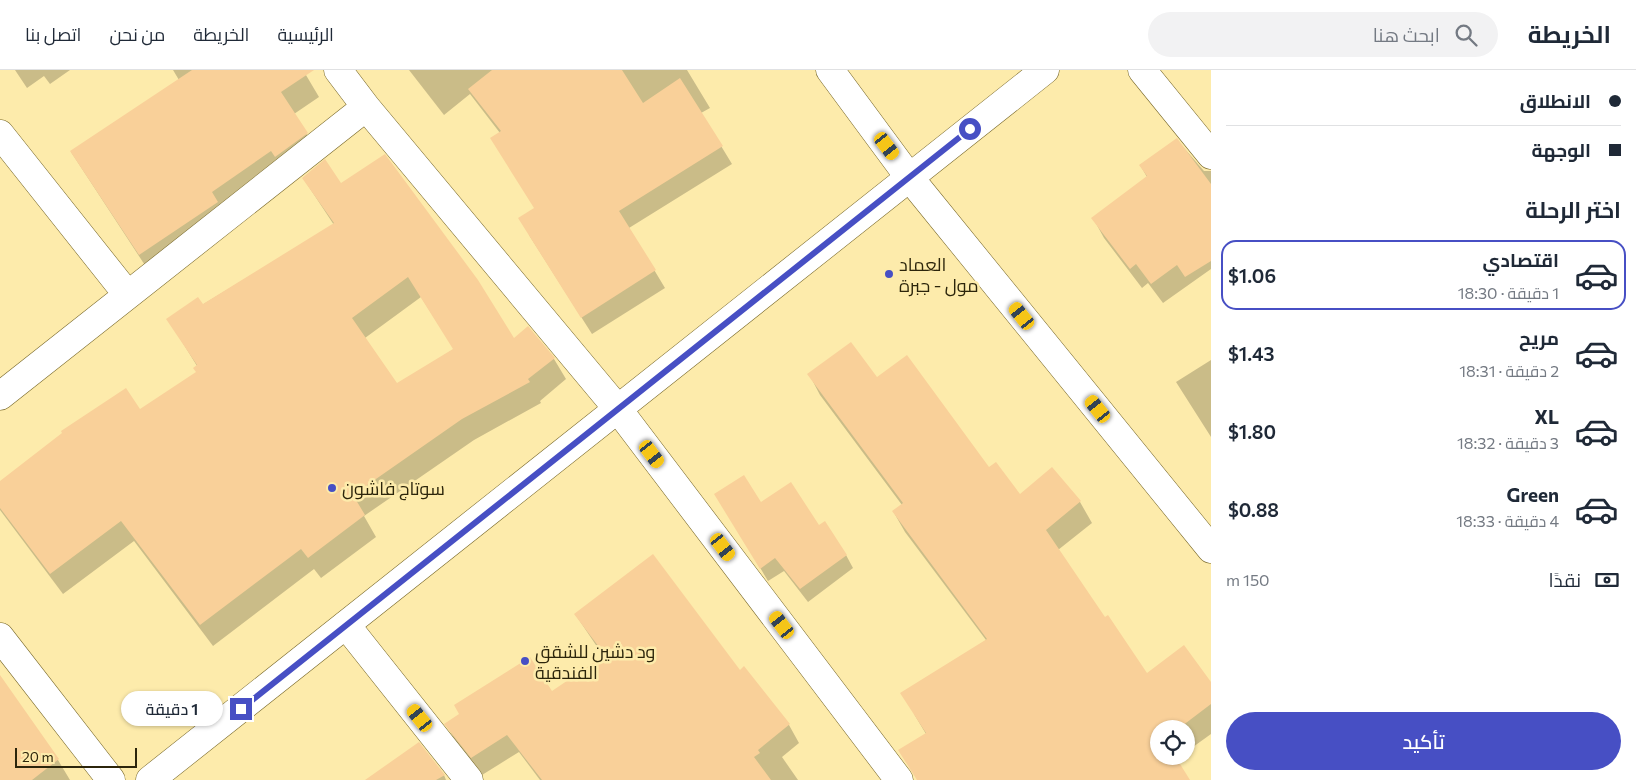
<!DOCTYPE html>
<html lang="ar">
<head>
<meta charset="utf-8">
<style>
  :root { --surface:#fff; --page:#f2f2f3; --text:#1f2937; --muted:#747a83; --line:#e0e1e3; --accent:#474fc4 }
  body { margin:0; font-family:Commissioner,Cairo,sans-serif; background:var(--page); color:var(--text); direction:rtl; height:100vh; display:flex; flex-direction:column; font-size:19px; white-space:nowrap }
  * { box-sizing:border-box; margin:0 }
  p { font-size:16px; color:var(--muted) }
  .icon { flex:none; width:28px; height:28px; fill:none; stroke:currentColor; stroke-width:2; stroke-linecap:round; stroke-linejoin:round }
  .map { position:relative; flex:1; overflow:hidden; direction:ltr }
  .drawer { display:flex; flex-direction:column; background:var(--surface); width:425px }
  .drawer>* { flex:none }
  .guide { display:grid; align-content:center; height:110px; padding:0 15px; background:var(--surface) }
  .controls { position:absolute; left:1150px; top:650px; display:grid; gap:10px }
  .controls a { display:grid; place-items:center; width:45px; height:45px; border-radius:50%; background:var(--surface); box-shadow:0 1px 4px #0004; font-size:25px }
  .scale { position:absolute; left:15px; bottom:12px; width:122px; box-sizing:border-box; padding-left:5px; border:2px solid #2c250b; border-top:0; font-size:14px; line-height:18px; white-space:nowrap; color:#2c250b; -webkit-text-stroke:4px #fdebab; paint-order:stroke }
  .end { position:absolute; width:22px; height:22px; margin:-11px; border:6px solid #474fc4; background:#fff; box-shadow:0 0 0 2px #fff }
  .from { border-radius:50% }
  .bubble { position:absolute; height:35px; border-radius:18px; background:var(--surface); box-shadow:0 1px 4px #0004; font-size:16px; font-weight:600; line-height:35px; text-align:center; direction:rtl }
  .car { position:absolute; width:15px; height:30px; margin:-15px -8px; border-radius:6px; box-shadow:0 0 4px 1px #0007; background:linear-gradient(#f5c518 24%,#345 0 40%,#f5c518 0 76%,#345 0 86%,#f5c518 0) }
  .guide b { display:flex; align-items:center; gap:18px; height:48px; font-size:19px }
  .guide b+b { border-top:1px solid var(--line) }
  .guide i { width:12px; height:12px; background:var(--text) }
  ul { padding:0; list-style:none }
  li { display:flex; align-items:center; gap:15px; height:70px; margin:0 10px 8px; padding:0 5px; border:2px solid transparent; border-radius:15px }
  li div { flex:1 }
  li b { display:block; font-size:19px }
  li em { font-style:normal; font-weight:600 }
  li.selected { border-color:var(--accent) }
  li>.icon { width:45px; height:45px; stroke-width:1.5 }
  h2 { padding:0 15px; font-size:22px; line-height:60px }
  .pay { display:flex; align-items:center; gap:12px; height:55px; padding:0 15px; font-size:19px }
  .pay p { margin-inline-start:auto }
  .button { display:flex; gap:10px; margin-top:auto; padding:10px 15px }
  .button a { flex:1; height:58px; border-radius:30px; background:var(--accent); color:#fff; font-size:20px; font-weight:600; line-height:58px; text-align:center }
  header { display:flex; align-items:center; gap:30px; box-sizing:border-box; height:70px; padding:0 25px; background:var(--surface); border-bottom:1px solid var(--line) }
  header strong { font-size:24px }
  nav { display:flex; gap:28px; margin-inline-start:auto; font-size:18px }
  .search { width:350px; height:45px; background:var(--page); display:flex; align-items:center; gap:12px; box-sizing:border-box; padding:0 18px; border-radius:28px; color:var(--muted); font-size:19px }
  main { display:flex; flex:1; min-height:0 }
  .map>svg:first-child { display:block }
  .shadow { fill:#0003; fill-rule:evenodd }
  .building { fill:#f9d099; fill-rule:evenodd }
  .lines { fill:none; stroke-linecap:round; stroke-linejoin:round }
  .street-casing { stroke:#756526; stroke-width:29 }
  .secondary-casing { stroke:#756526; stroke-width:29 }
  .street { stroke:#fff; stroke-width:28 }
  .secondary { stroke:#fff; stroke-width:28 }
  .route { stroke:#474fc4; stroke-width:6 }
  .poi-dot { fill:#474fc4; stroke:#fdebab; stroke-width:2 }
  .labels { text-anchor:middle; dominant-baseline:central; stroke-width:5; stroke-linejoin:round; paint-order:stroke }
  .poi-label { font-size:18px; fill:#2c250b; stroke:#fdebab; text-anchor:start }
</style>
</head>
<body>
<header>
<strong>الخريطة</strong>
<div class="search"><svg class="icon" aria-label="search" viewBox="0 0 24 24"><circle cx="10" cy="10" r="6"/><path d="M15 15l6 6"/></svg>ابحث هنا</div>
<nav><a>الرئيسية</a><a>الخريطة</a><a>من نحن</a><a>اتصل بنا</a></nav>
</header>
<main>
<section class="drawer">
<div class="guide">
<b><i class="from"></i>الانطلاق</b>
<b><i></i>الوجهة</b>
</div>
<h2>اختر الرحلة</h2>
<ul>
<li class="selected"><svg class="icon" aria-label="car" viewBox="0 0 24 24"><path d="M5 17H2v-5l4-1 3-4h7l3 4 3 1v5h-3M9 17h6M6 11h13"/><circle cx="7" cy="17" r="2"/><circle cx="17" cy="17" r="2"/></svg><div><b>اقتصادي</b><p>1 دقيقة · 18:30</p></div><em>$1.06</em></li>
<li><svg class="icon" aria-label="car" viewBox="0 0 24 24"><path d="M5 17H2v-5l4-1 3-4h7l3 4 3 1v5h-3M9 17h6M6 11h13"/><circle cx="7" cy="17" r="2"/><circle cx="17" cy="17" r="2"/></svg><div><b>مريح</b><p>2 دقيقة · 18:31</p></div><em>$1.43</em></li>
<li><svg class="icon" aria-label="car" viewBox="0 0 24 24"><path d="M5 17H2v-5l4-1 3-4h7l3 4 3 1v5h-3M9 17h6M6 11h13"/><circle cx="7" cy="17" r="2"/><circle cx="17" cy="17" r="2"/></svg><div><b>XL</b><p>3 دقيقة · 18:32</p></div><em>$1.80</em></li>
<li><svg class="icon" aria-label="car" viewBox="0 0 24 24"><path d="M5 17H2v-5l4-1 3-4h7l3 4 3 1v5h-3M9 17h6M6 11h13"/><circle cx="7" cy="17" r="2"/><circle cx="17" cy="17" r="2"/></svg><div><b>Green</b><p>4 دقيقة · 18:33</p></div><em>$0.88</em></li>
</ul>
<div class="pay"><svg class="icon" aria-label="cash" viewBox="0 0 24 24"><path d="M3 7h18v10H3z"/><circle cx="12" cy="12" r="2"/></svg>نقدًا<p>150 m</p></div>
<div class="button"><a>تأكيد</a></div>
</section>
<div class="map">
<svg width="1211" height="710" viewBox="0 0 1211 710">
  <rect width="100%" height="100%" fill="#fdebab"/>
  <path class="shadow" d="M15,0H70L50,14L44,6L27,18Z
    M173,0H303L319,27L294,44L320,86L152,206L71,82L179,10Z
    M409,0H687L710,38L701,43L732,94L629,158L665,218L592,264L529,165L535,138L500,63L470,24L444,45Z
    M1177,70L1204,101H1211V199L1163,233L1148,213L1142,218L1104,168L1093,148L1147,107L1140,95Z
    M303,108L341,115L513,270L554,289L566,309L540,331L541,333L474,370L364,446L376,467L321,508L314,499L213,576L134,471L63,524L0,440V413L139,341L198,303L197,296L168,249L202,235L334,155ZM421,227L454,279L397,315L365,268Z
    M1211,290V367L1176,312Z
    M809,304L877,309L989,398L1019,426L1052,399L1080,432L1092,453L1058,480L1104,549L1147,605L1211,614V664L1186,682V659H1159V686H1180L1175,690L1189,710H917L926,664L914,644L986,570L905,462L893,441L902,435L820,325Z
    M716,424L760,433L846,485L853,498L808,532L784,501L768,511Z
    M575,544L740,602L744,598L789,655L799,673L782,687L798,710H540L519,682L482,705L456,672L446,654L551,623L604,587Z
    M10,622L58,690L70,710H0V636Z
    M444,705L446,710H367Z"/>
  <path class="building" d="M192,0H314L281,22L308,63L275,87L271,81L212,122L218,132L139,185L70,81Z
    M492,0H622L643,33L680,8L723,76L619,141L656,200L581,248L518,148L534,138L490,68L501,61L468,19Z
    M1177,68L1211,114V191L1185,207L1177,195L1151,214L1136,194L1130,199L1091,148L1147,106L1139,95Z
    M385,84L478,210L514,268L528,256L555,288L528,309L530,312L462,349L353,425L365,445L308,488L301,479L200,555L121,451L50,504L0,438V411L62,363L61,361L126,318L140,339L196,302L193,298L197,295L166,249L198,227L203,234L334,153L302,108L325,89L341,113ZM408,207L453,279L397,313L352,248Z
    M851,272L877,307L907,285L989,397L996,392L1020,424L1052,397L1081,431L1046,460L1105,547L1108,545L1147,603L1184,575L1211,612V634L1178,659H1156L1159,662V686H1175L1190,710H917L898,680L926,663L900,623L987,569L892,441L903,433L807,304Z
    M744,405L761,432L791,412L819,455L825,451L847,485L800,519L775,488L760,499L714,424Z
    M653,484L740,600L744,596L790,654L758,680L760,683L754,687L771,710H542L507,665L471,688L444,654L459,644L454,635L530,587L552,621L605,585L574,544Z
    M0,605L59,689L32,710H0Z
    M419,672L445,705L436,710H365Z"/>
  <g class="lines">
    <g class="street-casing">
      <path id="street" d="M338,0L366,37L617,338L899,710
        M1142,0L1211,85
        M0,64L127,224
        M909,107L1211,479
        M0,326L366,37
        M346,555L469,710
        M0,567L111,710"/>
    </g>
    <g class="secondary-casing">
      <path id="secondary" d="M830,0L909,107
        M150,710L1045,0"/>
    </g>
    <use href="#street" class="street"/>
    <use href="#secondary" class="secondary"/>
  </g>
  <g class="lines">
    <path class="route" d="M241,639L970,59"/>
  </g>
  <g class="poi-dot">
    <circle cx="889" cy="204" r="5"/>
    <circle cx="332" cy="418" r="5"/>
    <circle cx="525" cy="591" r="5"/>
  </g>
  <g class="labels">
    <g class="poi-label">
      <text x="899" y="194">العماد<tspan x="899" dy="21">مول - جبرة</tspan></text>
      <text x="342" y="418">سوتاج فاشون</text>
      <text x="535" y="581">ود دشين للشقق<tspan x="535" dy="21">الفندقية</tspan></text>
    </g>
  </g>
</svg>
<div class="controls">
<a><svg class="icon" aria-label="locate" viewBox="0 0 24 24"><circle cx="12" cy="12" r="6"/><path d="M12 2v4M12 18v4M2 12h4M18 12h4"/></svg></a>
</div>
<div class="scale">20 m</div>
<i class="end from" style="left:970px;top:59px"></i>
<i class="end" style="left:241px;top:639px"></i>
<div class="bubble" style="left:121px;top:621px;width:102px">1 دقيقة</div>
<i class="car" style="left:887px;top:76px;rotate:143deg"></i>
<i class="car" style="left:1022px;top:246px;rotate:321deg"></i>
<i class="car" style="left:1098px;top:339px;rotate:321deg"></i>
<i class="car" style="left:652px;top:384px;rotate:143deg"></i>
<i class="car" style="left:723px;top:477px;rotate:143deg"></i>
<i class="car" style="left:782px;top:555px;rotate:323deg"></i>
<i class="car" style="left:420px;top:648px;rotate:321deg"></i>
</div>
</main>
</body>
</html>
